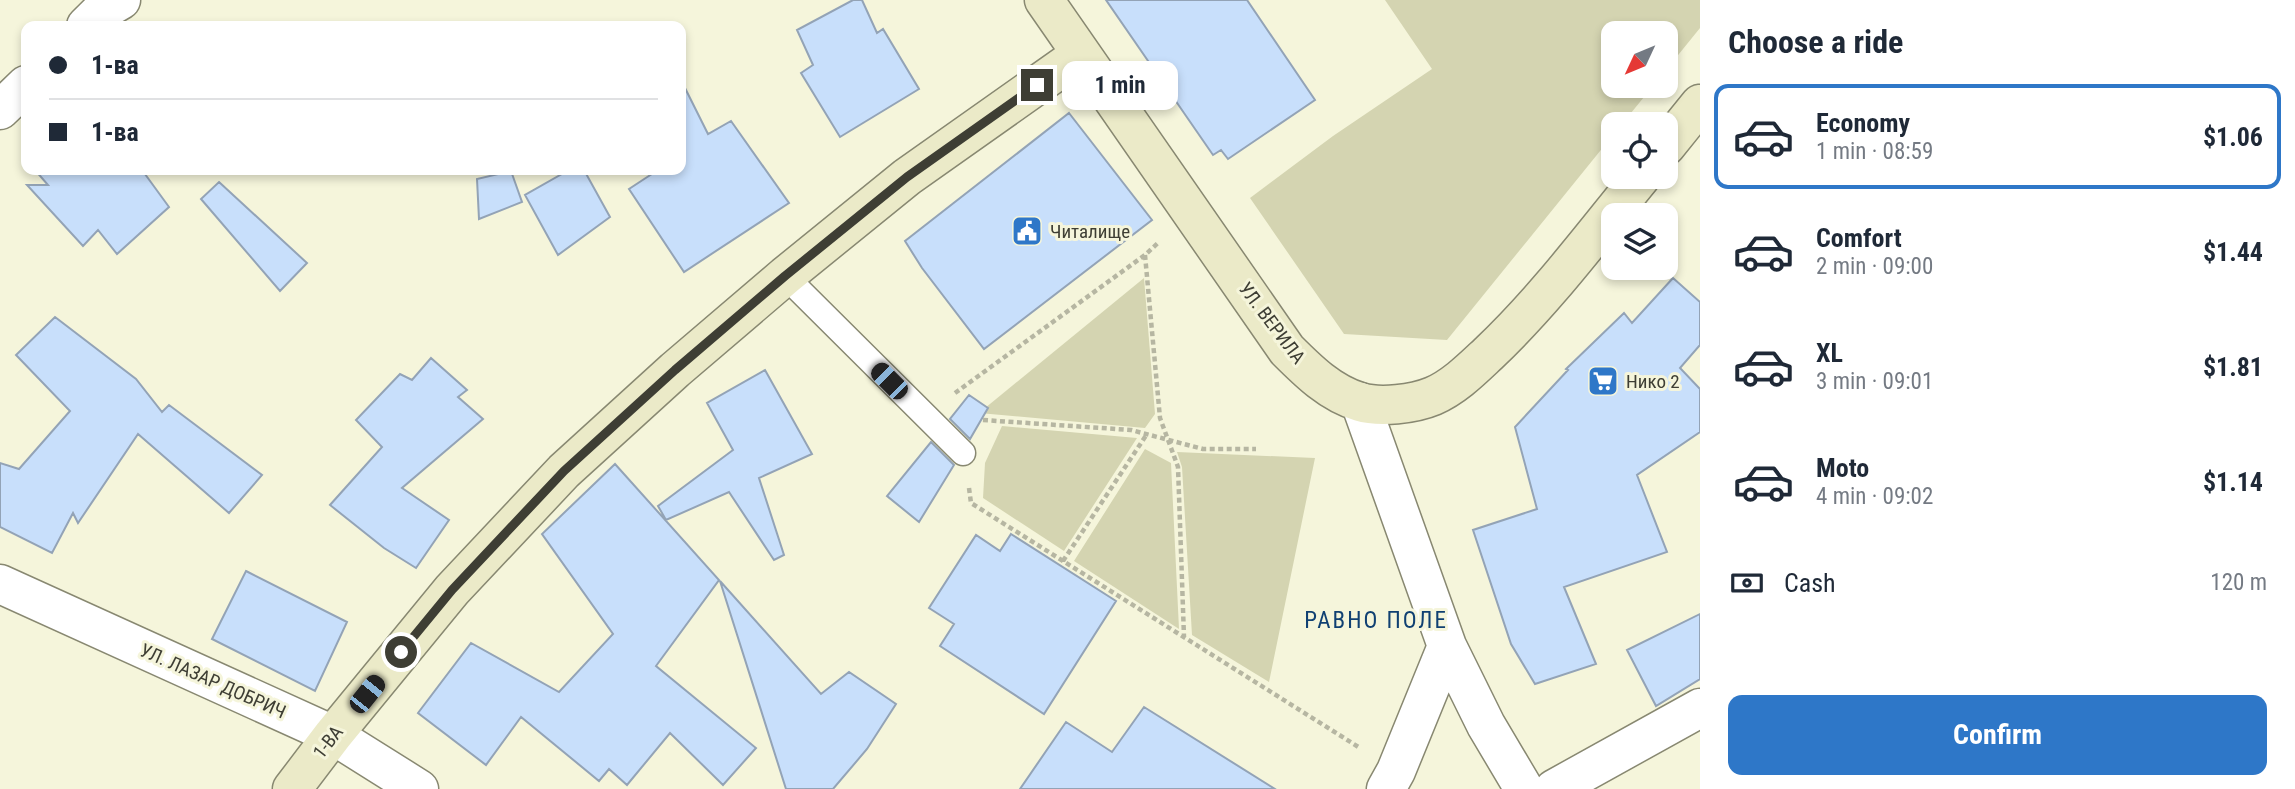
<!DOCTYPE html>
<html lang="en">
<head>
<meta charset="utf-8">
<style>
  :root { --surface:#fff; --page:#f2f2f3; --text:#1f2937; --muted:#747a83; --line:#e0e1e3; --accent:#2e77c8 }
  body { margin:0; font-family:"Roboto Condensed",sans-serif; background:var(--page); color:var(--text); height:100vh; display:flex; flex-direction:column; font-size:26px; white-space:nowrap }
  * { box-sizing:border-box; margin:0 }
  p { font-size:23px; color:var(--muted) }
  .icon { flex:none; width:38px; height:38px; fill:none; stroke:currentColor; stroke-width:2; stroke-linecap:round; stroke-linejoin:round }
  .map { position:relative; flex:1; overflow:hidden }
  .side { display:flex; flex-direction:column; background:var(--surface); width:595px }
  .side>* { flex:none }
  .banner { position:absolute; left:21px; top:21px; width:665px; height:154px; border-radius:14px; box-shadow:0 4px 10px #0003; display:grid; align-content:center; height:154px; padding:0 28px; background:var(--surface) }
  .needle { width:46px; rotate:226deg }
  .tools { position:absolute; left:1601px; top:21px; display:grid; gap:14px }
  .tools a { display:grid; place-items:center; width:77px; height:77px; border-radius:14px; background:var(--surface); box-shadow:0 4px 10px #0003; font-size:35px }
  .end { position:absolute; width:32px; height:32px; margin:-16px; border:9px solid #3e3e34; background:#fff; box-shadow:0 0 0 4px #fff }
  .from { border-radius:50% }
  .bubble { position:absolute; height:49px; border-radius:14px; background:var(--surface); box-shadow:0 4px 10px #0003; font-size:23px; font-weight:700; line-height:49px; text-align:center }
  .car { position:absolute; width:21px; height:42px; margin:-21px -10px; border-radius:9px; box-shadow:0 0 5px 2px #0007; background:linear-gradient(#222 24%,#8ab4d8 0 40%,#222 0 76%,#8ab4d8 0 86%,#222 0) }
  .banner b { display:flex; align-items:center; gap:24px; height:66px; font-size:26px }
  .banner b+b { border-top:2px solid var(--line) }
  .banner i { width:18px; height:18px; background:var(--text) }
  ul { padding:0; list-style:none }
  li { display:flex; align-items:center; gap:21px; height:105px; margin:0 14px 10px; padding:0 14px; border:4px solid transparent; border-radius:14px }
  li div { flex:1 }
  li b { display:block; font-size:26px }
  li em { font-style:normal; font-weight:700 }
  li.current { border-color:var(--accent) }
  li>.icon { width:63px; height:63px; stroke-width:1.5 }
  h2 { padding:0 28px; font-size:32px; line-height:84px }
  .pay { display:flex; align-items:center; gap:18px; height:77px; padding:0 28px; font-size:26px }
  .pay p { margin-inline-start:auto }
  .button { display:flex; gap:14px; margin-top:auto; padding:14px 28px }
  .button a { flex:1; height:80px; border-radius:14px; background:var(--accent); color:#fff; font-size:28px; font-weight:700; line-height:80px; text-align:center }
  main { display:flex; flex:1; min-height:0 }
  .map>svg:first-child { display:block }
  .green { fill:#d4d4b1 }
  .building { fill:#c8dffb; stroke:#93a3b6; stroke-width:2 }
  .lines { fill:none; stroke-linecap:round; stroke-linejoin:round }
  .lane-casing { stroke:#888871; stroke-width:27 }
  .street-casing { stroke:#888871; stroke-width:41 }
  .secondary-casing { stroke:#888871; stroke-width:41 }
  .path { stroke:#b6b6a2; stroke-width:4.5; stroke-dasharray:5 3.5; stroke-linecap:butt }
  .lane { stroke:#fff; stroke-width:24 }
  .street { stroke:#fff; stroke-width:38 }
  .secondary { stroke:#ebeac8; stroke-width:38 }
  .route { stroke:#3e3e34; stroke-width:9 }
  .labels { text-anchor:middle; dominant-baseline:central; stroke-width:6; stroke-linejoin:round; paint-order:stroke }
  .poi-label { font-size:19px; fill:#3e3e34; stroke:#f5f5db; text-anchor:start }
  .street-label { font-size:19px; fill:#3e3e34; stroke:#f5f5db }
  .quarter-label { font-size:23px; letter-spacing:2px; fill:#104072; stroke:#f5f5db }
</style>
</head>
<body>
<main>
<div class="map">
<svg width="1700" height="789" viewBox="0 0 1700 789">
  <rect width="100%" height="100%" fill="#f5f5db"/>
  <path class="green" d="M1385,0H1700V28L1666,70V33H1614V86H1653L1622,124H1614L1613,135L1447,340L1344,334L1250,198L1333,136L1432,69Z
    M1144,278L1155,414L1145,428L979,413Z
    M1002,426L1137,438L1064,551L983,498L985,463Z
    M1145,449L1171,463L1179,629L1074,561Z
    M1177,452L1315,458L1269,682L1192,635L1182,467Z"/>
  <path class="building" d="M853,0H862L877,33L883,29L919,89L840,137L801,73L813,65L797,30Z
    M1106,0H1247L1315,100L1228,159L1221,150L1213,155Z
    M681,80L708,134L731,121L789,203L684,272L629,189L658,170H681Z
    M1069,113L1152,220L984,349L922,268L905,241Z
    M35,170H142L169,207L117,254L98,230L83,246L27,185H48Z
    M569,170H584L610,217L558,255L525,195Z
    M511,171L522,202L479,219L477,179Z
    M219,182L307,263L280,291L201,199Z
    M1673,278L1700,302V345L1680,368L1700,389V432L1637,475L1667,552L1564,587L1596,664L1535,684L1511,644L1473,530L1537,509L1515,427L1568,370L1566,369L1624,313L1632,323Z
    M55,317L136,379L162,412L169,405L262,475L229,513L138,434L78,523L73,513L52,553L0,527V463L19,469L70,411L16,355Z
    M431,358L467,390L458,397L483,419L402,488L449,520L416,568L384,548L330,505L382,447L356,420L400,374L412,380Z
    M765,370L812,454L759,478L784,555L774,560L729,492L666,520L658,506L733,450L707,403Z
    M969,395L988,408L970,439L950,419Z
    M931,442L954,465L919,522L887,496Z
    M615,464L719,580L656,666L756,748L723,785L670,733L627,785L609,769L599,781L521,717L486,765L418,713L471,643L559,692L613,634L542,534Z
    M1011,534L1116,601L1044,714L940,646L954,624L929,608L976,535L1000,551Z
    M246,571L347,622L315,691L212,639Z
    M720,581L821,694L849,672L896,704L867,749L833,789H786Z
    M1700,614V679L1656,706L1627,650Z
    M1144,707L1275,789H1020L1066,722L1112,752Z"/>
  <g class="lines">
    <g class="lane-casing">
      <path id="lane" d="M785,276L963,453"/>
    </g>
    <g class="street-casing">
      <path id="street" d="M86,26L99,13L121,0
        M0,110L26,85
        M1360,402L1447,646L1486,725L1524,789
        M0,584L333,735L419,789
        M1386,789L1396,771L1447,646
        M1554,789L1700,708"/>
    </g>
    <g class="secondary-casing">
      <path id="secondary" d="M1044,0L1287,350C1308,371 1330,393 1360,402C1380,408 1414,404 1433,396C1454,387 1472,369 1488,354C1545,300 1592,237 1641,177
        M1666,146L1700,104
        M292,789L333,735L452,590L564,471L675,370L785,276L907,177L1081,54"/>
    </g>
    <path class="path" d="M1145,255L1160,418L1178,467L1184,637
      M955,393L1145,255L1159,242
      M983,420L1131,430L1203,449H1256
      M969,488L971,503L1360,748
      M1063,561L1147,434"/>
    <use href="#lane" class="lane"/>
    <use href="#street" class="street"/>
    <use href="#secondary" class="secondary"/>
  </g>
  <g class="lines">
    <path class="route" d="M401,652L452,590L564,471L675,370L785,276L907,177L1037,85"/>
  </g>
  <defs>
    <g id="civic-square" transform="scale(1.575)"><rect x="-9" y="-9" width="18" height="18" rx="4" fill="#2e77c8" stroke="#f5f5db"/><path d="M-.6-6.5H3V-4.5H.6V-3L4-1V1h2V6H-6V1h2V-1L-.6-3ZM-1.2 2.5V6h2.4V2.5Z" fill="#fff"/></g>
    <g id="supermarket-square" transform="scale(1.575)"><rect x="-9" y="-9" width="18" height="18" rx="4" fill="#2e77c8" stroke="#f5f5db"/><path d="M-6-5.5h2.5l.6 2H6L4.5 2H-2.5L-4.4-4H-6ZM-1.5 3.2a1.3 1.3 0 1 0 .1 0ZM3 3.2a1.3 1.3 0 1 0 .1 0Z" fill="#fff"/></g>
  </defs>
  <g fill-rule="evenodd">
    <use href="#civic-square" x="1027" y="231"/>
    <use href="#supermarket-square" x="1603" y="381"/>
  </g>
  <g class="labels">
    <g class="poi-label">
      <text x="1050" y="231">Читалище</text>
      <text x="1626" y="381">Нико 2</text>
    </g>
    <g class="street-label">
      <text transform="translate(1272 323) rotate(53)">УЛ. ВЕРИЛА</text>
      <text transform="translate(213 681) rotate(24)">УЛ. ЛАЗАР ДОБРИЧ</text>
      <text transform="translate(328 742) rotate(-52)">1-ВА</text>
    </g>
    <g class="quarter-label">
      <text x="1376" y="620">РАВНО ПОЛЕ</text>
    </g>
  </g>
</svg>
<div class="tools">
<a><svg class="needle" viewBox="-14 -14 28 28"><path d="M0-13l5 13h-10z" fill="#e53935"/><path d="M0 13l5-13h-10z" fill="#747a83"/></svg></a>
<a><svg class="icon" aria-label="locate" viewBox="0 0 24 24"><circle cx="12" cy="12" r="6"/><path d="M12 2v4M12 18v4M2 12h4M18 12h4"/></svg></a>
<a><svg class="icon" aria-label="layers" viewBox="0 0 24 24"><path d="M12 4l9 5-9 5-9-5zM3 14l9 5 9-5"/></svg></a>
</div>
<i class="end from" style="left:401px;top:652px"></i>
<i class="end" style="left:1037px;top:85px"></i>
<div class="bubble" style="left:1062px;top:61px;width:116px">1 min</div>
<i class="car" style="left:889px;top:381px;rotate:315deg"></i>
<i class="car" style="left:367px;top:694px;rotate:39deg"></i>
<div class="banner">
<b><i class="from"></i>1-ва</b>
<b><i></i>1-ва</b>
</div>
</div>
<section class="side">
<h2>Choose a ride</h2>
<ul>
<li class="current"><svg class="icon" aria-label="car" viewBox="0 0 24 24"><path d="M5 17H2v-5l4-1 3-4h7l3 4 3 1v5h-3M9 17h6M6 11h13"/><circle cx="7" cy="17" r="2"/><circle cx="17" cy="17" r="2"/></svg><div><b>Economy</b><p>1 min · 08:59</p></div><em>$1.06</em></li>
<li><svg class="icon" aria-label="car" viewBox="0 0 24 24"><path d="M5 17H2v-5l4-1 3-4h7l3 4 3 1v5h-3M9 17h6M6 11h13"/><circle cx="7" cy="17" r="2"/><circle cx="17" cy="17" r="2"/></svg><div><b>Comfort</b><p>2 min · 09:00</p></div><em>$1.44</em></li>
<li><svg class="icon" aria-label="car" viewBox="0 0 24 24"><path d="M5 17H2v-5l4-1 3-4h7l3 4 3 1v5h-3M9 17h6M6 11h13"/><circle cx="7" cy="17" r="2"/><circle cx="17" cy="17" r="2"/></svg><div><b>XL</b><p>3 min · 09:01</p></div><em>$1.81</em></li>
<li><svg class="icon" aria-label="car" viewBox="0 0 24 24"><path d="M5 17H2v-5l4-1 3-4h7l3 4 3 1v5h-3M9 17h6M6 11h13"/><circle cx="7" cy="17" r="2"/><circle cx="17" cy="17" r="2"/></svg><div><b>Moto</b><p>4 min · 09:02</p></div><em>$1.14</em></li>
</ul>
<div class="pay"><svg class="icon" aria-label="cash" viewBox="0 0 24 24"><path d="M3 7h18v10H3z"/><circle cx="12" cy="12" r="2"/></svg>Cash<p>120 m</p></div>
<div class="button"><a>Confirm</a></div>
</section>
</main>
</body>
</html>
